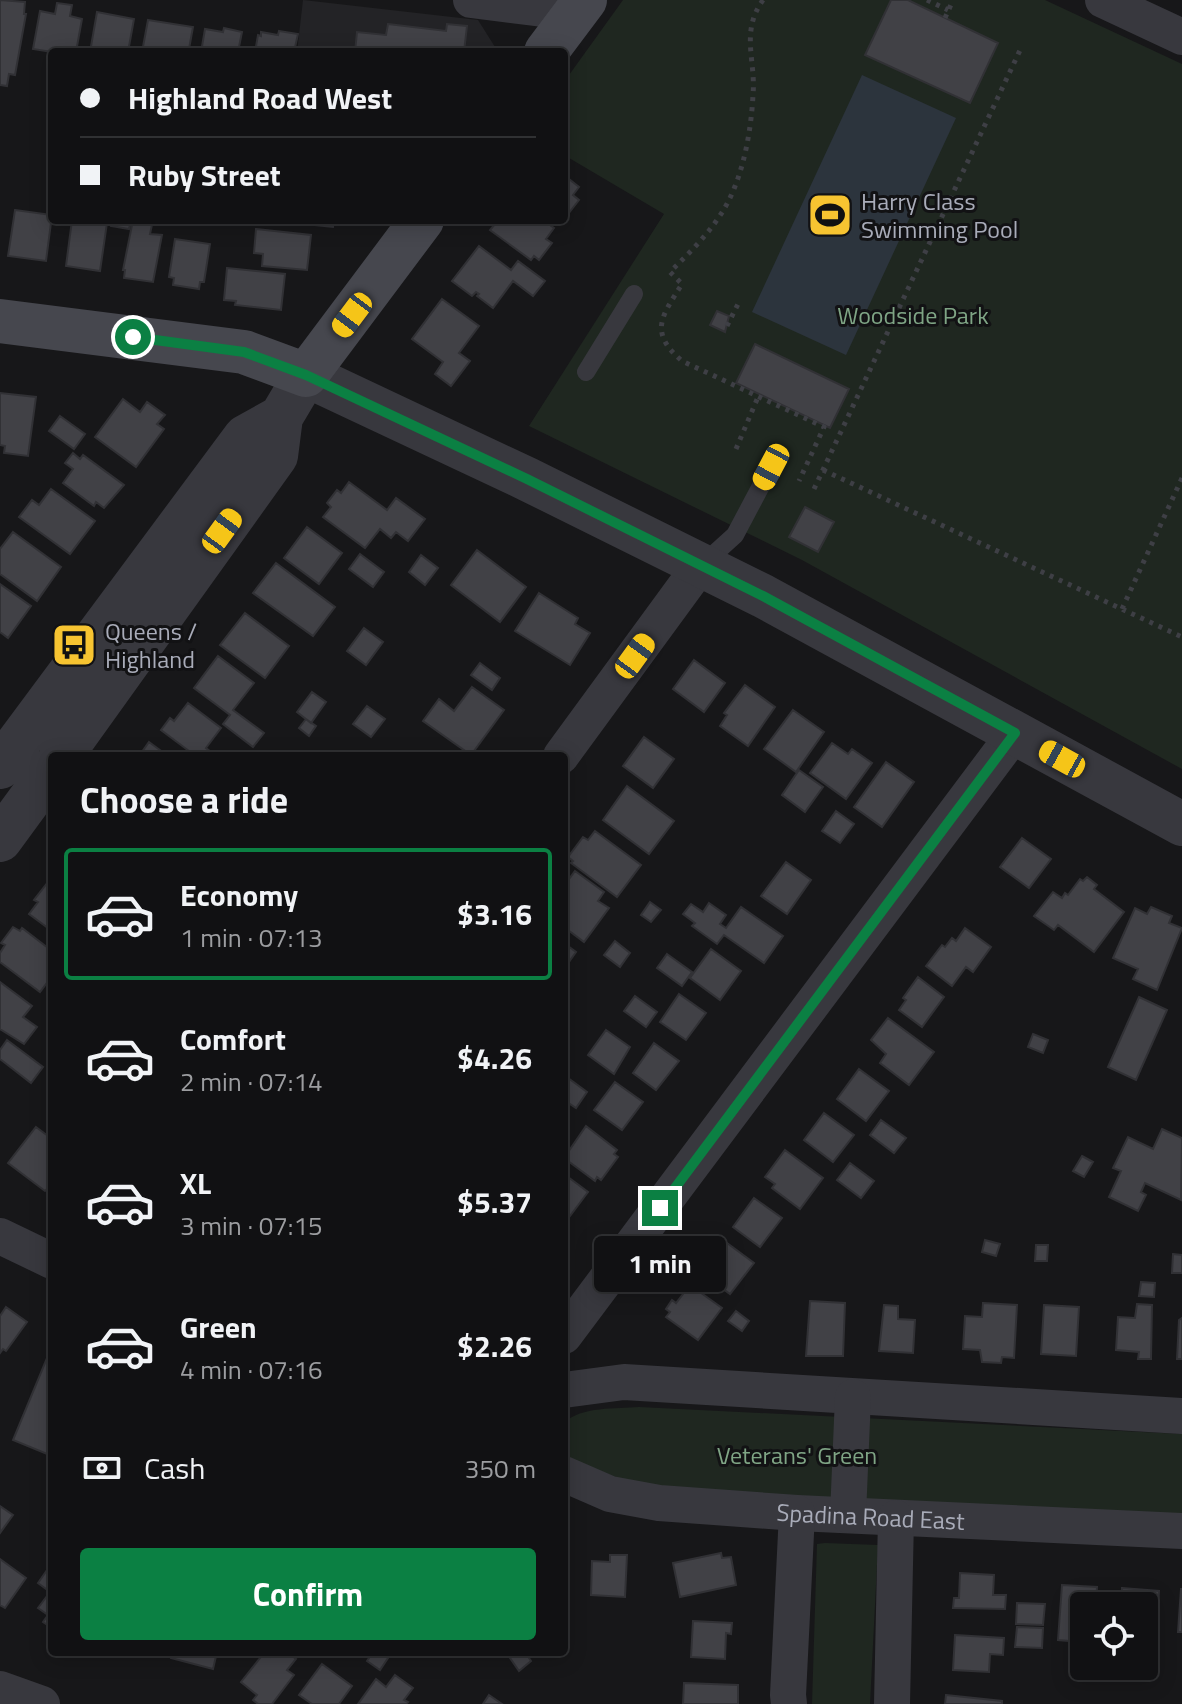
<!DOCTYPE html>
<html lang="en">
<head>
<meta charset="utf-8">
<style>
  :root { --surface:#111113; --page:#1a1a1c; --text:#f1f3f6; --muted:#9c9da0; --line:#303133; --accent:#0b8043 }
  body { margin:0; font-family:"Titillium Web",sans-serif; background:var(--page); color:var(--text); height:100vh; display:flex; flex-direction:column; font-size:30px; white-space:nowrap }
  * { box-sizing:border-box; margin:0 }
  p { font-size:26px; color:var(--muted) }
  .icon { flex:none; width:44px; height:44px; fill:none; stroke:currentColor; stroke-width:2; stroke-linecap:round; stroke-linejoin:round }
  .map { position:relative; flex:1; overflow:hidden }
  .side { position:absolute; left:48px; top:752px; width:520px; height:904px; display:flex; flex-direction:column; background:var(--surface); border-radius:8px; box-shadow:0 4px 20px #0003,0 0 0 2px var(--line) }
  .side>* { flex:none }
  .hud { position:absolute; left:48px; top:48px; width:520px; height:176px; border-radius:8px; box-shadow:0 4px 20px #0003,0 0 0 2px var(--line); display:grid; align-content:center; height:176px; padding:0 32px; background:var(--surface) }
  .controls { position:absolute; left:1070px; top:1592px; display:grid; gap:16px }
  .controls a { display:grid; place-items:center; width:88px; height:88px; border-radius:8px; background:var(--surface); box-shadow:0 4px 20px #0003,0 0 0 2px var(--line); font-size:40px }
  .end { position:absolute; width:36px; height:36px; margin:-18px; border:10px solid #0b8043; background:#fff; box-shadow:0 0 0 4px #fff }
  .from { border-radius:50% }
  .bubble { position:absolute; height:56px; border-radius:8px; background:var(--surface); box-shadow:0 4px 20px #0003,0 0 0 2px var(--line); font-size:26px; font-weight:700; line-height:56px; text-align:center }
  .car { position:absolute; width:24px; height:48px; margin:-24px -12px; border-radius:10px; box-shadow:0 0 6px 2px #0007; background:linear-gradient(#f5c518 24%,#345 0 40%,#f5c518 0 76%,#345 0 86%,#f5c518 0) }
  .hud b { display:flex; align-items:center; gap:28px; height:76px; font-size:30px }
  .hud b+b { border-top:2px solid var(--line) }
  .hud i { width:20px; height:20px; background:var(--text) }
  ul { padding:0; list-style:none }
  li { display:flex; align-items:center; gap:24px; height:132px; margin:0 16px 12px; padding:0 16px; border:4px solid transparent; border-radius:8px }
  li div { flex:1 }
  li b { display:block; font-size:30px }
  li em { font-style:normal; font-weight:700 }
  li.current { border-color:var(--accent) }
  li>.icon { width:72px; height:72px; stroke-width:1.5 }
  h2 { padding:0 32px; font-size:36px; line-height:96px }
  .pay { display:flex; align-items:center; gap:20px; height:88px; padding:0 32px; font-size:30px }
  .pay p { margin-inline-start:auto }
  .cta { display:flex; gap:16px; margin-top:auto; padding:16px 32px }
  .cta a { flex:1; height:92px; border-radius:8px; background:var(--accent); color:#fff; font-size:32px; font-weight:700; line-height:92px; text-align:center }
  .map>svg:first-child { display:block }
  .built { fill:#232326 }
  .green { fill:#1f2720 }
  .water { fill:#2c343d }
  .building { fill:#414146; stroke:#313135; stroke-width:2 }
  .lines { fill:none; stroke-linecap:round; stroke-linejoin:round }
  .path { stroke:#3e3f45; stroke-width:5; stroke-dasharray:4 6; stroke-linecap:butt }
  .service { stroke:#38383e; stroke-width:18 }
  .minor { stroke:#38383e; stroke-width:36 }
  .tertiary { stroke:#38383e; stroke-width:44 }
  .secondary { stroke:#46474e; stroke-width:44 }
  .route { stroke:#0b8043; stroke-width:10 }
  .labels { text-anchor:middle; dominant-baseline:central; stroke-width:6; stroke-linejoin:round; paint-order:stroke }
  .poi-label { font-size:24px; fill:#a9acb9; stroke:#121214; text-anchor:start }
  .park-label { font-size:24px; fill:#7fa585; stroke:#121214 }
  .street-label { font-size:24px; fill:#a9acb9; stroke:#121214 }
</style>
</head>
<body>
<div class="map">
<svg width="1182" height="1704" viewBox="0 0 1182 1704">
  <rect width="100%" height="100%" fill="#171719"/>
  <path class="built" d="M303,0L478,20L495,47L491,52H297Z"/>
  <path class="green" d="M623,0H1045L1182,64V769L802,560L529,426L664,214L564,155V82Z
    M639,1407L1182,1434V1516L644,1489L564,1456V1423C581,1406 617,1409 639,1407Z
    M825,1543L878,1545L870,1704H812L817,1544Z"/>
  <path class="water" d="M862,75L956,118L846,355L752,312Z"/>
  <path class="building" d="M0,0L25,2L24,14H26L15,75L9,74L7,86L0,85Z
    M891,0H908L998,43L970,103L865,55Z
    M57,3L72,5L70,16L82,19L76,52L55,48V52H52L33,49L40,11L55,14Z
    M97,12L134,19L128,52H90Z
    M148,20L193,27L189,49L183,48V52H142Z
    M388,24L446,31L447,24L467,26L464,52H355L357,32L386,35Z
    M224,28L242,32L238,52H201L205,29L223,32Z
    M279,31L298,34L294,52H255L258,35L261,36V32L278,35Z
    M564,175L579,187L573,195L579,200L565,218Z
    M15,210L52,215L46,261L8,256Z
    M72,220L107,223L100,271L66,266Z
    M112,220H131L129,229L111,226Z
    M133,220H153L150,234L162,235L153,282L124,278L125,270H123Z
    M296,220H334L333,227L296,223Z
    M543,220L554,228L546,239L552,243L539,260L534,256L531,260L490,230L495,224L491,220Z
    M256,229L311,235L307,270L262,266L263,254L254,253Z
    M175,239L210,244L204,282H200L199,289L173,285L174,278L169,277Z
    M479,246L511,270L518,261L545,281L533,296L513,281L493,308L477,296L479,294L476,292L472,296L452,281Z
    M227,268L285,274L281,310L235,305L236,301L224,300Z
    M442,299L479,326L459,353L470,361L451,386L435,374L443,362L412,339Z
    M717,311L729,316L725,332L710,325Z
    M755,344L849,389L830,428L736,383Z
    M0,393L36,397L28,456L4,453L5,446L0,445Z
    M123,399L140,412L147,402L165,415L157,424L164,429L136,467L95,437Z
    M60,416L85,434L74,449L49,431Z
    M73,453L80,459L83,455L124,485L104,508L96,502L94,506L63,483L73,469L65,463Z
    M349,482L387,510L396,498L425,519L408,541L396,532L391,538L380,529L365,548L323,517L331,507L327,503L337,490L341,493Z
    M51,489L95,521L70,554L19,517L32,500L39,505Z
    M805,507L834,522L818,552L789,537Z
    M307,527L342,553L319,584L284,558Z
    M13,532L61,567L37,601L0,574V549Z
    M477,550L526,587L500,622L451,585Z
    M360,554L384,572L373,587L349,569Z
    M421,555L438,568L425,585L409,572Z
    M276,563L335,607L313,636L253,593Z
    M0,584L31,606L8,638L0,632Z
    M539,593L578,618L575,624L590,633L570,665L515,631Z
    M245,613L289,646L265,678L220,645Z
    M364,628L383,642L366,665L347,651Z
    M218,656L254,683L233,710L264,733L253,747L223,724L230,715L194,688Z
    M694,660L725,683L704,712L673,689Z
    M480,663L500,678L492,690L471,675Z
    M745,685L775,707L748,746L720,726L727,715L724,713Z
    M472,687L504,710L471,755L423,721L439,699L454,711Z
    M312,692L326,702L311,723L297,712Z
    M188,703L221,728L206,748L216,756H191L193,754L161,730L170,718L174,721Z
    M367,706L385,719L371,737L353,724Z
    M793,710L824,732L796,772L764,749Z
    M306,719L316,726L309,736L299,728Z
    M644,737L674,759L653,788L623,766Z
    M149,742L168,756H139Z
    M832,743L848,754L852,749L872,763L846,799L810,773Z
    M886,762L914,782L882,827L854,807Z
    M799,770L823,787L805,812L782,795Z
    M627,786L674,821L649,854L603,820Z
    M836,811L854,824L840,843L822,831Z
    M595,831L641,865L617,897L571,863L573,861L568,857L583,837L588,840Z
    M1022,838L1051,859L1029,888L1000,867Z
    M786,862L811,880L787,914L761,896Z
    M575,871L604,892L598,901L609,908L584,942L564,927V875L569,879Z
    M1087,877L1097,885L1094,889L1124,912L1094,952L1058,925L1054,930L1034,916L1053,892L1062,898L1065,893L1068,895L1080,879L1083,881Z
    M48,882L52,886V931L29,914L38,902L34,900Z
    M650,902L661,910L651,922L641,915Z
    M709,903L726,915L720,924L726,928L741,907L783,936L764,963L724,935L717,944L692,926L695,923L683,914L691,904L703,912Z
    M1151,907L1172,916L1169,923L1182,928L1157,990L1133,979L1138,969L1113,958L1135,908L1147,914Z
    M13,927L20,931L22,928L52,951L50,955L52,965L48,970L52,976L40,992L0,962V953L5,945L1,943Z
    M965,928L991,947L973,972L966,967L952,986L926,966L942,945L945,947L952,938L956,941Z
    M615,941L630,953L620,967L604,955Z
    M564,943L576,952L564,969Z
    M711,949L741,971L720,1000L690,978Z
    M667,954L692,972L682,986L657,968Z
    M918,977L944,997L922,1027L899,1010L906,1000L903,998Z
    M0,982L32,1006L23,1017L37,1027L24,1044L0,1029Z
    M679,994L706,1013L686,1040L660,1022Z
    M635,996L657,1012L646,1027L624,1011Z
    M1139,997L1167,1010L1136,1080L1108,1067Z
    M888,1018L934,1052L909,1085L880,1063L886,1054L871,1040Z
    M606,1030L630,1047L614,1074L588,1055Z
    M1033,1034L1048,1040L1043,1053L1028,1047Z
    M7,1040L43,1067L31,1083L0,1059V1050Z
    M654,1043L679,1061L656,1090L633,1073Z
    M859,1069L889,1091L866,1121L837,1099Z
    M564,1075L587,1092L576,1108L564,1100Z
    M615,1082L643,1102L622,1130L594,1110Z
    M824,1113L854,1135L833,1162L804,1140Z
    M881,1120L906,1138L894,1153L870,1135Z
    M586,1126L617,1150L614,1154L618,1157L601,1180L597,1177L595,1181L564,1158Z
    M36,1127L52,1139V1184L45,1191L8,1163Z
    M1162,1129L1182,1138L1181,1200L1145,1183L1141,1192L1146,1195L1138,1211L1109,1197L1121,1171L1113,1168L1128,1137L1153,1149Z
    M785,1150L823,1178L800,1209L772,1188L775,1184L765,1177Z
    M1082,1156L1093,1162L1084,1177L1073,1171Z
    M850,1163L874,1181L861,1198L837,1180Z
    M564,1174L588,1192L564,1224Z
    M754,1198L782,1218L760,1247L733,1227Z
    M723,1240L754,1263L730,1294L699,1271Z
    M985,1240L1000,1244L996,1256L982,1252Z
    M1036,1245H1048L1047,1261H1035Z
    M1173,1254L1182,1255V1273H1172Z
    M1141,1282L1155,1283L1154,1297L1139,1296Z
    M690,1285L722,1308L698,1340L666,1317L670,1312L666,1309L672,1300L676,1303Z
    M810,1301L845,1303L843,1356H806Z
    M983,1303L1017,1305L1014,1358L1002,1357L1001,1363L982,1362L980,1350L963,1349L965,1316L982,1317Z
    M1137,1304L1152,1305L1151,1359H1138L1139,1352L1116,1350L1118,1317L1135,1318Z
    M884,1305L898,1306V1319L915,1320L913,1353L879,1351Z
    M1044,1305L1079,1307L1076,1356L1041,1354Z
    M6,1307L27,1322L6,1351L3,1349L0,1353V1316Z
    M736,1311L749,1321L742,1331L728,1321Z
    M1182,1318V1359H1177L1179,1320Z
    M47,1358L52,1360V1456L13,1440Z
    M0,1506L13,1515L0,1533Z
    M721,1553L722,1558L731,1557L736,1585L680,1597L673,1563Z
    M610,1555H627L625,1597L591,1595L592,1561L610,1562Z
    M0,1559L26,1578L5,1608L0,1605Z
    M52,1563V1628L43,1622L48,1615L38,1608L50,1592L38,1583Z
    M960,1573L994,1575L993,1595H1006L1005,1609L953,1608L954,1598H959Z
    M1062,1585L1097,1587L1096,1606H1084V1648L1069,1647V1641L1058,1640Z
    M1122,1588L1159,1591L1156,1643L1144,1642V1606H1121Z
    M1181,1589H1182V1632H1178Z
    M1017,1603L1045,1604L1043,1625L1016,1624Z
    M693,1621L732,1623L731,1634L726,1633L725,1659L691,1657Z
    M1017,1627L1043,1628L1042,1648L1015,1647Z
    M955,1635L1004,1638L1003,1655L990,1654L989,1672L953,1670Z
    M172,1652H217L213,1669L171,1658Z
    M275,1652H287L296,1659L287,1670L294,1675L272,1704H258L253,1700L257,1695L241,1682L264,1653L270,1657Z
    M373,1652H392L380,1670L367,1661Z
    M519,1652H525L531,1661L519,1671L510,1658Z
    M322,1664L352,1686L339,1704H312L299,1695Z
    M395,1675L413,1688L404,1700L408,1702L406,1704H358L376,1679L386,1687Z
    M684,1683L738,1685V1704H683Z
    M489,1695L502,1704H483Z
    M946,1695L1002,1701V1704H945Z"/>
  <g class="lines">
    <path class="path" d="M763,0C740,32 756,60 753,95C751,134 742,184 719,217C705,238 687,255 670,272L682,284C662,316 648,332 682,361L824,427L799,481
      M927,0L948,10
      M945,18L953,0
      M727,326L740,300
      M736,449L758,397
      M823,470L1182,637
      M814,489L1022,46
      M1122,609L1182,478"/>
    <path class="service" d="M586,372L634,294
      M703,564L735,535L771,467"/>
    <g class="minor">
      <path d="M471,0L575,13"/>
      <path d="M1103,0L1182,37"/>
      <path d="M561,756L700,566"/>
      <path d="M0,1236L52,1261"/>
      <path d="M564,1336L1015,733"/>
      <path d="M564,1390L624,1382L1182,1416"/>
      <path id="s1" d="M564,1474L610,1494L659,1503L797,1513L1182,1531"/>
      <path d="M848,1515L853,1397"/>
      <path d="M0,1689L42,1704"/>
      <path d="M789,1704L788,1695L797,1513"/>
      <path d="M892,1704L896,1518"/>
    </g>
    <path class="tertiary" d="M61,756L276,456L281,417L306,375L527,479L763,596L1182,824
      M0,767L245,437L281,417
      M0,840L52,769"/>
    <path class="secondary" d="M546,52L585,0
      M0,321L244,352L306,375L422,220"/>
  </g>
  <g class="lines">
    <path class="route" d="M133,337L244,352L306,375L527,479L763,596L1015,733L660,1208"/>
  </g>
  <defs>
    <g id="stadium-square" transform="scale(2.3)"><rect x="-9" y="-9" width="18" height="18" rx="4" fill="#f7c431" stroke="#121214"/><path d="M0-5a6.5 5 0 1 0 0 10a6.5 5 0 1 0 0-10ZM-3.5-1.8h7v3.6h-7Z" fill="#111"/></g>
    <g id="bus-square" transform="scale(2.3)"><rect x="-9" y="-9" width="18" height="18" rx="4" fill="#f7c431" stroke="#121214"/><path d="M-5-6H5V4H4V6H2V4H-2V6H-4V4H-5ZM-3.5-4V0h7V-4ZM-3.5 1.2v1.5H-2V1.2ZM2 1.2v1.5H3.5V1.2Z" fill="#111"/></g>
  </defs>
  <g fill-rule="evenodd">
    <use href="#stadium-square" x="830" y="215"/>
    <use href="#bus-square" x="74" y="645"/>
  </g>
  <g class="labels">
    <g class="poi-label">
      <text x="861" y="201">Harry Class<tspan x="861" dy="28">Swimming Pool</tspan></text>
      <text x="105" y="631">Queens /<tspan x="105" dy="28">Highland</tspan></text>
    </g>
    <g class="park-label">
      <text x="913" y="315">Woodside Park</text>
      <text x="797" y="1455">Veterans' Green</text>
    </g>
    <g class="street-label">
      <text stroke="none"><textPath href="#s1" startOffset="312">Spadina Road East</textPath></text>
    </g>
  </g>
</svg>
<div class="controls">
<a><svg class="icon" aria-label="locate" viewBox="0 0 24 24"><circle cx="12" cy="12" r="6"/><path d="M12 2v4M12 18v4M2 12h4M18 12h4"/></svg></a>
</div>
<i class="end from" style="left:133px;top:337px"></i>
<i class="end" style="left:660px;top:1208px"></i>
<div class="bubble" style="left:594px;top:1236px;width:132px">1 min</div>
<i class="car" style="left:352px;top:315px;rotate:217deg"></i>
<i class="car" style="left:771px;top:467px;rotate:208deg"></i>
<i class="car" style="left:222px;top:531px;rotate:36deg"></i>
<i class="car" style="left:635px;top:656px;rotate:36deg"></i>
<i class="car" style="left:1062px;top:759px;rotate:299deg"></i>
<div class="hud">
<b><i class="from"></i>Highland Road West</b>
<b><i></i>Ruby Street</b>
</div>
<section class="side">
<h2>Choose a ride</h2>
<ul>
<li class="current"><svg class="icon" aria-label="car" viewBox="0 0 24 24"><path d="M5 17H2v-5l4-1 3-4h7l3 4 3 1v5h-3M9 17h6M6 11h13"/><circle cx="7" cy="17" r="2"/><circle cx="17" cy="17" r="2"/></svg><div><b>Economy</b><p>1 min · 07:13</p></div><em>$3.16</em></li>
<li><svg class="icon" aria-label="car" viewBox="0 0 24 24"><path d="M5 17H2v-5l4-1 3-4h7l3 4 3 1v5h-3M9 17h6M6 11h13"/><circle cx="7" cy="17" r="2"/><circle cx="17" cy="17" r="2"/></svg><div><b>Comfort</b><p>2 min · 07:14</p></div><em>$4.26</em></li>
<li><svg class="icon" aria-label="car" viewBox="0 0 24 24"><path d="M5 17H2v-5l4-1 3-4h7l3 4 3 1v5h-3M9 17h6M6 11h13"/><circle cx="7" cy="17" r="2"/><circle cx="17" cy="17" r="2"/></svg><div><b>XL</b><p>3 min · 07:15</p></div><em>$5.37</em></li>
<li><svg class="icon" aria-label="car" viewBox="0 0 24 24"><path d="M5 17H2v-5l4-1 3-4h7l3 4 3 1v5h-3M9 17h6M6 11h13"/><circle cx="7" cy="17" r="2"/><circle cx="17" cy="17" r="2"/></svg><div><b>Green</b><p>4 min · 07:16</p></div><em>$2.26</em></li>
</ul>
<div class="pay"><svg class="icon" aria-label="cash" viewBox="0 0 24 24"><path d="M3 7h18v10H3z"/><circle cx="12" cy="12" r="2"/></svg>Cash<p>350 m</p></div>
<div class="cta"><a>Confirm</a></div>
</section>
</div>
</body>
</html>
